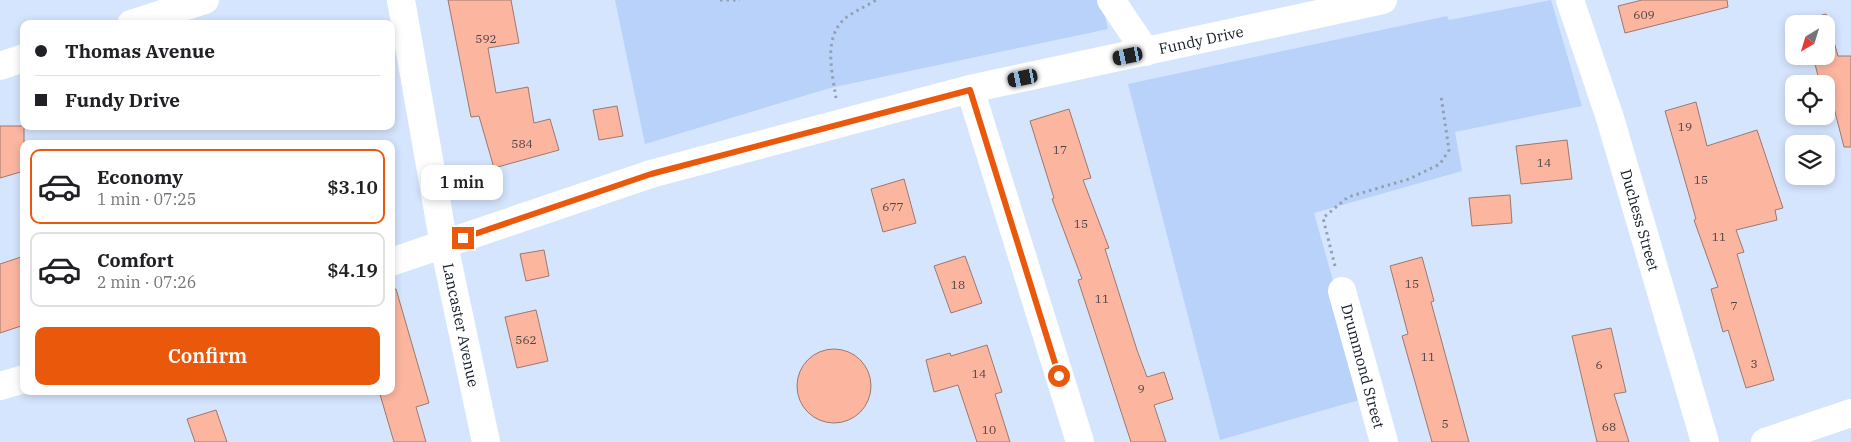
<!DOCTYPE html>
<html lang="en">
<head>
<meta charset="utf-8">
<style>
  :root { --surface:#fff; --page:#f2f2f2; --text:#202124; --muted:#757577; --line:#e0e0e0; --accent:#ea580c }
  body { margin:0; font-family:"IBM Plex Serif",serif; background:var(--page); color:var(--text); height:100vh; display:flex; flex-direction:column; font-size:19px; white-space:nowrap }
  * { box-sizing:border-box; margin:0 }
  p { font-size:16px; color:var(--muted) }
  .icon { flex:none; width:28px; height:28px; fill:none; stroke:currentColor; stroke-width:2; stroke-linecap:round; stroke-linejoin:round }
  .map { position:relative; flex:1; overflow:hidden }
  .side { position:absolute; left:20px; top:140px; width:375px; height:255px; display:flex; flex-direction:column; background:var(--surface); border-radius:10px; box-shadow:0 2px 8px #0003 }
  .side>* { flex:none }
  .top-card { position:absolute; left:20px; top:20px; width:375px; height:110px; border-radius:10px; box-shadow:0 2px 8px #0003; display:grid; align-content:center; height:110px; padding:0 15px; background:var(--surface) }
  .needle { width:32px; rotate:218deg }
  .buttons { position:absolute; left:1785px; top:15px; display:grid; gap:10px }
  .buttons a { display:grid; place-items:center; width:50px; height:50px; border-radius:10px; background:var(--surface); box-shadow:0 2px 8px #0003; font-size:25px }
  .end { position:absolute; width:22px; height:22px; margin:-11px; border:6px solid #ea580c; background:#fff; box-shadow:0 0 0 2px #fff }
  .from { border-radius:50% }
  .bubble { position:absolute; height:35px; border-radius:10px; background:var(--surface); box-shadow:0 2px 8px #0003; font-size:16px; font-weight:600; line-height:35px; text-align:center }
  .car { position:absolute; width:15px; height:30px; margin:-15px -8px; border-radius:6px; box-shadow:0 0 4px 1px #0007; background:linear-gradient(#222 24%,#8ab4d8 0 40%,#222 0 76%,#8ab4d8 0 86%,#222 0) }
  .top-card b { display:flex; align-items:center; gap:18px; height:48px; font-size:19px }
  .top-card b+b { border-top:1px solid var(--line) }
  .top-card i { width:12px; height:12px; background:var(--text) }
  ul { padding:9px 0 0; list-style:none }
  li { display:flex; align-items:center; gap:15px; height:75px; margin:0 10px 8px; padding:0 5px; border:2px solid var(--line); border-radius:10px }
  li div { flex:1 }
  li b { display:block; font-size:19px }
  li em { font-style:normal; font-weight:600 }
  li.on { border-color:var(--accent) }
  li>.icon { width:45px; height:45px; stroke-width:1.5 }
  .button { display:flex; gap:10px; margin-top:auto; padding:10px 15px }
  .button a { flex:1; height:58px; border-radius:10px; background:var(--accent); color:#fff; font-size:20px; font-weight:600; line-height:58px; text-align:center }
  .map>svg:first-child { display:block }
  .green { fill:#b8d2fa }
  .building { fill:#fcb6a0; stroke:#9c786d }
  .lines { fill:none; stroke-linecap:round; stroke-linejoin:round }
  .path { stroke:#93a0b4; stroke-width:3; stroke-dasharray:2.5 4; stroke-linecap:butt }
  .street { stroke:#fff; stroke-width:28 }
  .secondary { stroke:#fff; stroke-width:28 }
  .route { stroke:#ea580c; stroke-width:6 }
  .labels { text-anchor:middle; dominant-baseline:central; stroke-width:5; stroke-linejoin:round; paint-order:stroke }
  .number-label { font-size:12px; fill:#4e4244 }
  .street-label { font-size:15px; fill:#141b26; stroke:#fff }
</style>
</head>
<body>
<div class="map">
<svg width="1851" height="442" viewBox="0 0 1851 442">
  <rect width="100%" height="100%" fill="#d5e5fe"/>
  <path class="green" d="M615,0H1098L1103,7L1108,29L830,88L645,144Z
    M1551,0L1582,106L1455,132L1462,171L1314,213L1366,398L1220,440L1128,84L1447,16L1449,20Z"/>
  <path class="building" d="M448,0H511L519,43L488,48L496,93L528,87L534,123L550,119L559,150L494,168L479,116L471,117Z
    M1642,0H1727L1728,7L1625,33L1618,6Z
    M1826,14L1838,56H1851V147H1844L1834,108L1826,110V84H1820L1813,56H1826V24H1806L1804,20Z
    M1696,102L1707,146L1757,130L1783,208L1775,210L1777,220L1736,230L1744,252L1737,254L1774,380L1746,388L1728,330L1723,332L1711,289L1718,287L1694,220L1696,219L1665,111Z
    M617,106L623,136L599,140L593,110Z
    M1069,109L1091,178L1083,180L1109,248L1105,249L1137,350L1147,377L1164,372L1173,399L1154,405L1166,442H1131L1078,280L1082,279L1052,199L1054,198L1030,121Z
    M0,126H24V171L0,178Z
    M1567,140L1572,179L1521,184L1516,146Z
    M904,179L916,223L883,232L871,189Z
    M1510,195L1512,223L1472,226L1469,198Z
    M544,250L549,276L526,281L520,254Z
    M24,256V325L0,333V264Z
    M965,256L982,303L951,313L934,266Z
    M1422,257L1434,301L1431,302L1469,442H1432L1402,336L1408,334L1390,266Z
    M396,289L429,403L416,407L426,442H394L379,391H391V290Z
    M536,310L548,361L517,368L505,317Z
    M1611,328L1626,392L1614,394L1629,442H1597L1572,336Z
    M987,345L1002,392L995,394L1010,442H977L958,385L934,392L926,360L950,353L951,356Z
    M797 386a37 37 0 1 1 74 0a37 37 0 1 1-74 0Z
    M216,410L227,442H195L187,419Z"/>
  <g class="lines">
    <path class="path" d="M720,0H740
      M836,98C832,71 822,35 848,16C857,10 867,6 876,0
      M1335,266L1323,218L1348,197L1409,179L1440,164L1449,150L1441,96"/>
    <path class="street" d="M1111,0L1146,52
      M1570,0L1610,118L1705,442
      M131,24L205,0
      M0,66L24,58
      M970,89L1080,442
      M391,262L651,174L898,108L970,89L1383,0
      M1342,291L1384,442
      M0,386L24,379
      M1765,442L1851,413"/>
    <path class="secondary" d="M401,0L444,245L486,442"/>
  </g>
  <g class="lines">
    <path class="route" d="M463,238L651,174L970,90L1059,376"/>
  </g>
  <g class="labels">
    <g class="number-label">
      <text x="1644" y="14">609</text>
      <text x="486" y="38">592</text>
      <text x="1685" y="126">19</text>
      <text x="522" y="143">584</text>
      <text x="1060" y="149">17</text>
      <text x="1544" y="162">14</text>
      <text x="1701" y="179">15</text>
      <text x="893" y="206">677</text>
      <text x="1081" y="223">15</text>
      <text x="1719" y="236">11</text>
      <text x="1412" y="283">15</text>
      <text x="958" y="284">18</text>
      <text x="1102" y="298">11</text>
      <text x="1734" y="305">7</text>
      <text x="526" y="339">562</text>
      <text x="1428" y="356">11</text>
      <text x="1754" y="363">3</text>
      <text x="1599" y="364">6</text>
      <text x="979" y="373">14</text>
      <text x="1141" y="388">9</text>
      <text x="1445" y="423">5</text>
      <text x="1609" y="426">68</text>
      <text x="989" y="429">10</text>
    </g>
    <g class="street-label">
      <text transform="translate(1201 40) rotate(-12)">Fundy Drive</text>
      <text transform="translate(1640 220) rotate(74)">Duchess Street</text>
      <text transform="translate(461 325) rotate(78)">Lancaster Avenue</text>
      <text transform="translate(1363 366) rotate(75)">Drummond Street</text>
    </g>
  </g>
</svg>
<div class="buttons">
<a><svg class="needle" viewBox="-14 -14 28 28"><path d="M0-13l5 13h-10z" fill="#e53935"/><path d="M0 13l5-13h-10z" fill="#757577"/></svg></a>
<a><svg class="icon" aria-label="locate" viewBox="0 0 24 24"><circle cx="12" cy="12" r="6"/><path d="M12 2v4M12 18v4M2 12h4M18 12h4"/></svg></a>
<a><svg class="icon" aria-label="layers" viewBox="0 0 24 24"><path d="M12 4l9 5-9 5-9-5zM3 14l9 5 9-5"/></svg></a>
</div>
<i class="end from" style="left:1059px;top:376px"></i>
<i class="end" style="left:463px;top:238px"></i>
<div class="bubble" style="left:421px;top:165px;width:82px">1 min</div>
<i class="car" style="left:1128px;top:56px;rotate:258deg"></i>
<i class="car" style="left:1023px;top:78px;rotate:258deg"></i>
<div class="top-card">
<b><i class="from"></i>Thomas Avenue</b>
<b><i></i>Fundy Drive</b>
</div>
<section class="side">
<ul>
<li class="on"><svg class="icon" aria-label="car" viewBox="0 0 24 24"><path d="M5 17H2v-5l4-1 3-4h7l3 4 3 1v5h-3M9 17h6M6 11h13"/><circle cx="7" cy="17" r="2"/><circle cx="17" cy="17" r="2"/></svg><div><b>Economy</b><p>1 min · 07:25</p></div><em>$3.10</em></li>
<li><svg class="icon" aria-label="car" viewBox="0 0 24 24"><path d="M5 17H2v-5l4-1 3-4h7l3 4 3 1v5h-3M9 17h6M6 11h13"/><circle cx="7" cy="17" r="2"/><circle cx="17" cy="17" r="2"/></svg><div><b>Comfort</b><p>2 min · 07:26</p></div><em>$4.19</em></li>
</ul>
<div class="button"><a>Confirm</a></div>
</section>
</div>
</body>
</html>
